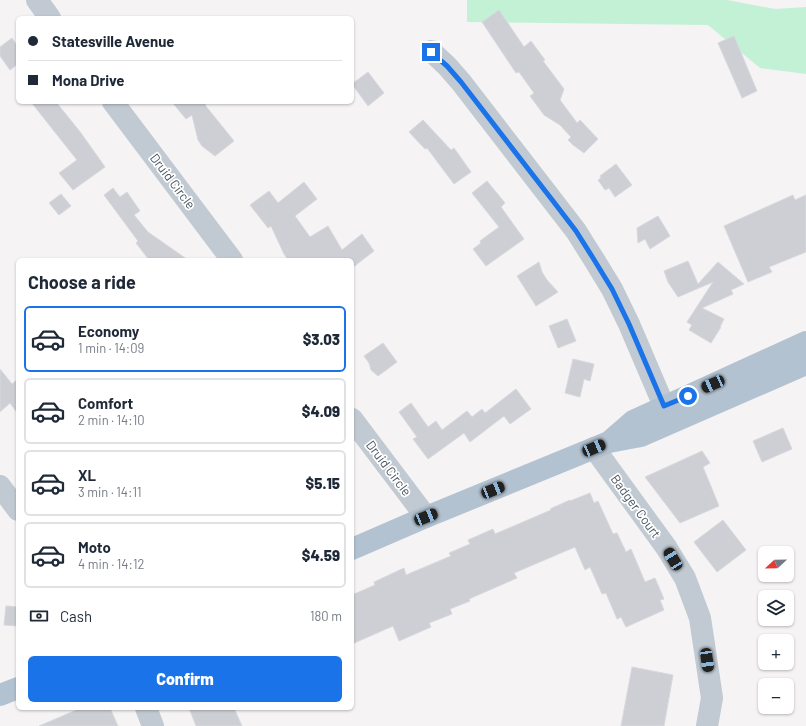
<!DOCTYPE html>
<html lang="en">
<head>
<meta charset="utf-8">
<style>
  :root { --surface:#fff; --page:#f2f2f3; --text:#1f2937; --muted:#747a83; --line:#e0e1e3; --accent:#1a73e8 }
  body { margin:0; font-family:Barlow,sans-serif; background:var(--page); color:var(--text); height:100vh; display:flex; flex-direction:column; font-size:15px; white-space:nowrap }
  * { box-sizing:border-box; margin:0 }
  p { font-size:13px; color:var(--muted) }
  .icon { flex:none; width:22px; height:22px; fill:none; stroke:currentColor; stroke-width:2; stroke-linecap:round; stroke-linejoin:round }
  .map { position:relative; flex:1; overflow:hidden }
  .panel { position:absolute; left:16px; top:258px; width:338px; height:452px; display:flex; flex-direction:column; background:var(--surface); border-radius:6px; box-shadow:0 1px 3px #0004 }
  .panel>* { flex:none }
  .top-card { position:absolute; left:16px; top:16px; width:338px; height:88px; border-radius:6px; box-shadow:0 1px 3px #0004; display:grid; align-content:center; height:88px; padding:0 12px; background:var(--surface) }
  .needle { width:26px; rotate:248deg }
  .controls { position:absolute; left:758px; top:546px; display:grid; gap:8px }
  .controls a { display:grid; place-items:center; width:36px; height:36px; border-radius:6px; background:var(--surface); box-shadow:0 1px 3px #0004; font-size:20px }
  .end { position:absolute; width:18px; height:18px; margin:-9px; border:5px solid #1a73e8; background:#fff; box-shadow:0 0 0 2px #fff }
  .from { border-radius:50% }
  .car { position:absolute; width:12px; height:24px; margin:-12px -6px; border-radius:5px; box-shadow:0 0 3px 1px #0007; background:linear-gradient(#222 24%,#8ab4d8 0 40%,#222 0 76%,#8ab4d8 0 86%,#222 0) }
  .top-card b { display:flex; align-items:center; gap:14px; height:38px; font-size:15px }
  .top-card b+b { border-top:1px solid var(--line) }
  .top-card i { width:10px; height:10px; background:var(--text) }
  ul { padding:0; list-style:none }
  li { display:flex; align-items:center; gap:12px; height:66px; margin:0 8px 6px; padding:0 4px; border:2px solid var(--line); border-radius:6px }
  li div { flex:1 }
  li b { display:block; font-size:15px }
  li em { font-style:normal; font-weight:800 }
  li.selected { border-color:var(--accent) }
  li>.icon { width:36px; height:36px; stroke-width:1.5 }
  h2 { padding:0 12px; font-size:18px; line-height:48px }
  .pay { display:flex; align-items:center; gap:10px; height:44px; padding:0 12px; font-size:15px }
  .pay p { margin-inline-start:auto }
  .button { display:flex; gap:8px; margin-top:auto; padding:8px 12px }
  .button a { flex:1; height:46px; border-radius:6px; background:var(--accent); color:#fff; font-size:16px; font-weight:800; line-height:46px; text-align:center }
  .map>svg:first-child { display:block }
  .green { fill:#c3f1d5 }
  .building { fill:#cdcfd5; stroke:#d7d9de }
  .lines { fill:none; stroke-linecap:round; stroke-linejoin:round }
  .minor { stroke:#c1cad2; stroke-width:22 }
  .major { stroke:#b3c2d1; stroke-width:22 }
  .route { stroke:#1a73e8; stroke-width:5 }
  .labels { text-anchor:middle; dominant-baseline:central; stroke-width:3.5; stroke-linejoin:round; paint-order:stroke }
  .street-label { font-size:13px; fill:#4a5661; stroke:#fff }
</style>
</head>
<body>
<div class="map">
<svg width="806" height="726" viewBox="0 0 806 726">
  <rect width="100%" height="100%" fill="#f5f3f3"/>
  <path class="green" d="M467,0H727L775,9L806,7V74L760,68L708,25L467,22Z"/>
  <path class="building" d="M499,10L524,47L531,41L545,60L543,61L564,89L560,100L577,123L580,120L598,139L584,153L573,145L568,140L571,137L560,125L544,115L530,96L534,93L519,72L516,73L482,22Z
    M734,36L757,91L742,98L718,43Z
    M12,38L18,47V64L10,70L0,56V47Z
    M368,72L384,93L368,106L352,84Z
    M31,102H56L81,133L105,167L73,190L59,173L77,160Z
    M172,102H208L205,105L234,141L215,156L202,146L198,140L192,115L186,119Z
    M423,120L451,150L454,148L471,172L454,184L427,148L425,149L409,132Z
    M616,164L632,185L615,197L609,188L605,190L598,180L601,178L600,176Z
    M487,181L505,203L501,207L524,239L486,266L473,249L481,243L480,241L499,227L472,193Z
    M304,182L317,199L295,216L310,237L328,226L342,250L362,234L374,251L352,268V260H288L284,254L271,226L268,228L250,205L269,191L278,203Z
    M113,188L120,197L127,192L140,211L134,215L148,232L188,260H149L136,243L138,241L104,195Z
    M61,194L71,206L59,215L49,203Z
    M793,195L795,200L806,195V252L769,267L772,272L748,282L724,226Z
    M658,216L670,236L650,249L645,239L638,243L637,228Z
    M688,261L698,284L718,262L744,284L731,290L733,294L702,308L724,319L720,327H721L711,343L689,330L692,325L687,322L713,282L678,297L668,282L664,271Z
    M539,262L542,272L547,280L558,292L536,306L517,276Z
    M567,319L576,341L558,348L549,326Z
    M383,343L397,362L378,376L371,370L369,363L364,356Z
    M573,359L594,364L590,381L584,379L580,397L565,393Z
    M0,369L12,384L18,379V414L10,403L0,412Z
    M516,389L531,409L510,424L504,416L470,442L464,433L428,459L413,439L417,437L399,412L411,403L428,427L436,421L442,430L467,411L472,417L482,409L485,413Z
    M783,428L792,449L762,462L753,441Z
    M702,451L710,463L703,467L719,506L680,523L645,477Z
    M590,493L594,503L598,501L613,534L617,533L626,552L631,549L645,582L655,578L664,599L660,600L664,610L626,627L621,617L617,619L606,593L602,594L590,567L585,570L575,547L514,573L517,578L469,599L470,601L450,609L452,614L429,623L431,627L399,641L393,626L352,644V595L375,585L374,582L404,568L406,575L451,556L449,553L470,544L468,540L493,529L495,534L551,510L550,509L570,500V501Z
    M723,520L746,550L717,572L694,542Z
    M6,606L18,607V626L4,625Z
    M632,667L673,675L664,726H621Z
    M81,708H110L118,726H39Z
    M189,708H234L242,726H196Z"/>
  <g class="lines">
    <path class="minor" d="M37,0L50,18
      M431,51L447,66L461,82L576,231L593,258L612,289L629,324L664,406
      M113,102L232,260
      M352,419L426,517
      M594,448L666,547L685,578L700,618L712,698L707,726
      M0,486L18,510
      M146,708L153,726"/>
    <path class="major" d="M610,441L633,421L806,342
      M352,549L426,517L609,442L641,436L806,364
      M0,695L18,688"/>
  </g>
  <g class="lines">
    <path class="route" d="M431,52L447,66L461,82L553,201L576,231L593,258L612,289L629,324L664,406L688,396"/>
  </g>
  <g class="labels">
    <g class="street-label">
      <text transform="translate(173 181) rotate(53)">Druid Circle</text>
      <text transform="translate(389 468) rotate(53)">Druid Circle</text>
      <text transform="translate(636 506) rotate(54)">Badger Court</text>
    </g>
  </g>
</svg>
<div class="controls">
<a><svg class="needle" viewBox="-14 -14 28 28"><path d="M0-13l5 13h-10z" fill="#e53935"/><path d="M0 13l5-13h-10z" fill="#747a83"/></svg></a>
<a><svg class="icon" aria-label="layers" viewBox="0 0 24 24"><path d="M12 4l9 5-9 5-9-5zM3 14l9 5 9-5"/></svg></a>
<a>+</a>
<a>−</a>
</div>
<i class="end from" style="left:688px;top:396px"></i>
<i class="end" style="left:431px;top:52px"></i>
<i class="car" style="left:713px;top:384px;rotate:246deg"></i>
<i class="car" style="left:594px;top:448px;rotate:67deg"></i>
<i class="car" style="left:493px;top:490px;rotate:68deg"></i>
<i class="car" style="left:426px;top:517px;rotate:68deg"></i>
<i class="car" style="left:673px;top:559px;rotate:329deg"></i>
<i class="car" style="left:707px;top:660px;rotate:172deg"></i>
<div class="top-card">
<b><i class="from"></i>Statesville Avenue</b>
<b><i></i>Mona Drive</b>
</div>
<section class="panel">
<h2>Choose a ride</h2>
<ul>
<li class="selected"><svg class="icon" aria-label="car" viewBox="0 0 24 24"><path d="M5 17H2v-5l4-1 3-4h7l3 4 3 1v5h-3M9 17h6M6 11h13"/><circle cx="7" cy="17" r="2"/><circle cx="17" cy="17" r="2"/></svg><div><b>Economy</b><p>1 min · 14:09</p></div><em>$3.03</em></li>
<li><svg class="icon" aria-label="car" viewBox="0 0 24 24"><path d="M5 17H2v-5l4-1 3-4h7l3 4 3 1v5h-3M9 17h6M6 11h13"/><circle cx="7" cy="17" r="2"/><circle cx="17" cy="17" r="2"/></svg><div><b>Comfort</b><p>2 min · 14:10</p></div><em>$4.09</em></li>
<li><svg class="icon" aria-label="car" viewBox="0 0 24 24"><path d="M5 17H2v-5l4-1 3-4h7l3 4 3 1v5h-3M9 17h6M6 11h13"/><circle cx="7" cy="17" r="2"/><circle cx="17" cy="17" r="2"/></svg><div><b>XL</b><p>3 min · 14:11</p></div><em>$5.15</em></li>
<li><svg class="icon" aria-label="car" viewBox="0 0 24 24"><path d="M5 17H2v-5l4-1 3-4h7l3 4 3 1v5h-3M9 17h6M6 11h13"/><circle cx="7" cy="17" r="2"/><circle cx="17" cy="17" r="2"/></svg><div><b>Moto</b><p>4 min · 14:12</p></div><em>$4.59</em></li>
</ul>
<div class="pay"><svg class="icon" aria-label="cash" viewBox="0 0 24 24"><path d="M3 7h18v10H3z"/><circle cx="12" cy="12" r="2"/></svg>Cash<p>180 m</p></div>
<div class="button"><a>Confirm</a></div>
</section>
</div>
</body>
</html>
